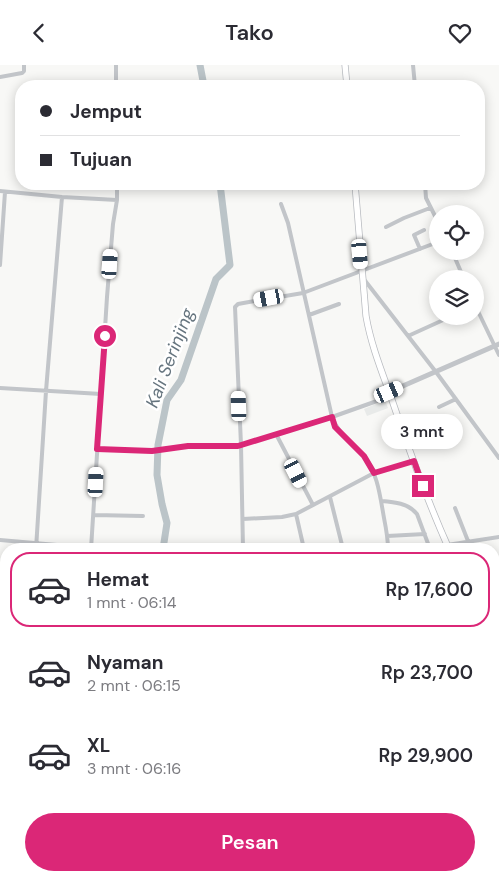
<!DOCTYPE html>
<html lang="id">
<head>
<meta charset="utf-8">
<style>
  :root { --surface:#fff; --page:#f7f7f7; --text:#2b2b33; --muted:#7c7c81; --line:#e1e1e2; --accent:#db2777 }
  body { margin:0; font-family:"DM Sans",sans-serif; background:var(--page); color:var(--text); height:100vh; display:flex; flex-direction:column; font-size:19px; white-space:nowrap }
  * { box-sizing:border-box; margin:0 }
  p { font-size:16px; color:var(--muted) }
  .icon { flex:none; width:28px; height:28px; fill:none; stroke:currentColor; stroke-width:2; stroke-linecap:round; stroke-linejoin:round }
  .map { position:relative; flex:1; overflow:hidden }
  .sheet { position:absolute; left:0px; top:478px; width:500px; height:338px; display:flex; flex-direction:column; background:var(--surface); border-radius:20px 20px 0 0; box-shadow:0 2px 12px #0003 }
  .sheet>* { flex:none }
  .top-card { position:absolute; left:15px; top:15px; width:470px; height:110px; border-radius:20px; box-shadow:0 2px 12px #0003; display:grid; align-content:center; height:110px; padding:0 25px; background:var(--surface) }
  .controls { position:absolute; left:429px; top:140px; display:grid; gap:10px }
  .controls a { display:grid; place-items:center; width:55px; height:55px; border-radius:50%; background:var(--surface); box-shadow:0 2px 12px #0003; font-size:25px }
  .end { position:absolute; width:22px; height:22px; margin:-11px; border:6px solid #db2777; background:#fff; box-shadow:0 0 0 2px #fff }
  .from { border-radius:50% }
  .bubble { position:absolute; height:35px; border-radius:18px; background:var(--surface); box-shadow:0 2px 12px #0003; font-size:16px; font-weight:600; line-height:35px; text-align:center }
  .car { position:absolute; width:15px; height:30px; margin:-15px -8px; border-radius:6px; box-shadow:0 0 4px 1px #0007; background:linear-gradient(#fff 24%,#345 0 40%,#fff 0 76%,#345 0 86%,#fff 0) }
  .top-card b { display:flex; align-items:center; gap:18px; height:48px; font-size:19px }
  .top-card b+b { border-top:1px solid var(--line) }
  .top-card i { width:12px; height:12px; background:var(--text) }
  ul { padding:9px 0 0; list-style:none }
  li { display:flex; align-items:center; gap:15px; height:75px; margin:0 10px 8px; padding:0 15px; border:2px solid transparent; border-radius:20px }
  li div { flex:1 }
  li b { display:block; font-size:19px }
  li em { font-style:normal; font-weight:600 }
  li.active { border-color:var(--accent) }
  li>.icon { width:45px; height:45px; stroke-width:1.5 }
  .action { display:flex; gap:10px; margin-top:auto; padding:10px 25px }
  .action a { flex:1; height:58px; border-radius:30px; background:var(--accent); color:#fff; font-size:20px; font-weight:600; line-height:58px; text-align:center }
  header { display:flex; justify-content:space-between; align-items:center; height:65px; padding:0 25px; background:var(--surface); font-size:22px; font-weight:600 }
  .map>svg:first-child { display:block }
  .built { fill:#e8eae9 }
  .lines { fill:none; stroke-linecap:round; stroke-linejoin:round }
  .river { stroke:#bbc4c8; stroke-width:7 }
  .secondary-casing { stroke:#b7babf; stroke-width:7 }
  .minor { stroke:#c2c5c9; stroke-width:4 }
  .tertiary { stroke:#c2c5c9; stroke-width:5 }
  .secondary { stroke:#fff; stroke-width:5.5 }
  .route { stroke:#db2777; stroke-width:6 }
  .labels { text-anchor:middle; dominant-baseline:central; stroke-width:5; stroke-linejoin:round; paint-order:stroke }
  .water-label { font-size:18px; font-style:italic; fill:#66757f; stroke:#fff }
</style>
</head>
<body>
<header><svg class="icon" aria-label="back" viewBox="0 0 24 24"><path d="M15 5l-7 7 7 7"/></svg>Tako<svg class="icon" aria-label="heart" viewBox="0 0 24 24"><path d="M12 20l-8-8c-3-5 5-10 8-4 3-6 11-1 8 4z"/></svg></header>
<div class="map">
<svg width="499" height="815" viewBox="0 0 499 815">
  <rect width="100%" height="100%" fill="#f8f8f6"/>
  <path class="built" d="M385,335L388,343L367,351L364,344Z"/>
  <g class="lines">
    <path class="river" d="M200,0L204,21
      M163,484L167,458L162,439L157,410L158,380L167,335L181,315L216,214L230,200L220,119
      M0,601L6,598"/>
    <g class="secondary-casing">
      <path id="secondary" d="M345,0L347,21
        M355,119L366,251C371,280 382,307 392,335C409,385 427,435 449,484
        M494,571L499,580"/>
    </g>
    <path class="minor" d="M116,0V21
      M413,0L415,21
      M0,12L22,8L24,6V0
      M425,119L426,133L438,157
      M0,126L62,132L117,135
      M281,139L288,158L332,352C338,369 352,377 364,391C378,409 380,431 384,453C386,463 388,473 388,484
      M386,162L404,153L430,143
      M420,184L414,170L424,165
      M452,186L464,214
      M0,200L5,127
      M363,213L436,307L499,393
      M475,240L499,290
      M309,250L339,239
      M408,271L452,251
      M0,323L101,329
      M439,342L456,334
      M276,369L313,440
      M97,384L152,386L188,381H238L332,352L391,331
      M330,432L343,484
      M381,436C394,437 408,438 417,449L430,484
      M455,443L468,476
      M296,449L304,484
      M94,450L143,451
      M243,454L282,452L296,449L374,408L414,396
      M387,471L425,469
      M0,475L91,483
      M447,480L499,472
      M36,484L46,326L62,132
      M91,484L107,232L113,159L117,135V119
      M243,484L241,380L235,242L238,239L249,237L303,228L438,177
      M494,658L499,654
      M0,758L6,756
      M37,809L38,815
      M128,815V809"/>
    <path class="tertiary" d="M389,327L499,279
      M494,745L499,744
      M202,815L229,809"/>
    <use href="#secondary" class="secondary"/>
  </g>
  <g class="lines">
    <path class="route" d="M105,271L97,384L152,386L188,381H238L332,352L335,362L364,391L374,408L414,396L423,421"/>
  </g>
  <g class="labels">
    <g class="water-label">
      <text transform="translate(170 293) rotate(-69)">Kali Serinjing</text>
    </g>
  </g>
</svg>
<div class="controls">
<a><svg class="icon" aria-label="locate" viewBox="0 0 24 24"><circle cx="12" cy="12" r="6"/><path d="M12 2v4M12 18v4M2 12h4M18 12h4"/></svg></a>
<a><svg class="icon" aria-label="layers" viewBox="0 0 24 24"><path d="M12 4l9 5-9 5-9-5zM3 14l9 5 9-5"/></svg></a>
</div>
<i class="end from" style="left:105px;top:271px"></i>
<i class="end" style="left:423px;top:421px"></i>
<div class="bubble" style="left:381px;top:349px;width:82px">3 mnt</div>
<i class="car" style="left:360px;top:189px;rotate:175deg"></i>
<i class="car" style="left:110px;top:199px;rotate:4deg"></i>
<i class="car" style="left:269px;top:233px;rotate:260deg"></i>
<i class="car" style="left:389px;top:327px;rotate:67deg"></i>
<i class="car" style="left:239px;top:341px;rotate:358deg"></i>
<i class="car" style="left:296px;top:408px;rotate:153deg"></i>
<i class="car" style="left:96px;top:417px;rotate:3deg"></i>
<div class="top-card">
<b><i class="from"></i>Jemput</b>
<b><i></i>Tujuan</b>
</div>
<section class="sheet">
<ul>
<li class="active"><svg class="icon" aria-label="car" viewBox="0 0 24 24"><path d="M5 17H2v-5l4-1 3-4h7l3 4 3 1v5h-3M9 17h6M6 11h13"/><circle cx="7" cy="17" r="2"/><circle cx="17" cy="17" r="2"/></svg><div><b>Hemat</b><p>1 mnt · 06:14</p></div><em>Rp 17,600</em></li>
<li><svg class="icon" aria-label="car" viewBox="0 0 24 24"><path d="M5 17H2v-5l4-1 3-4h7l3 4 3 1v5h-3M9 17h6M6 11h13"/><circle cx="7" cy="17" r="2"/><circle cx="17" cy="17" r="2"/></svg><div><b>Nyaman</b><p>2 mnt · 06:15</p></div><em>Rp 23,700</em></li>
<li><svg class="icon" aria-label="car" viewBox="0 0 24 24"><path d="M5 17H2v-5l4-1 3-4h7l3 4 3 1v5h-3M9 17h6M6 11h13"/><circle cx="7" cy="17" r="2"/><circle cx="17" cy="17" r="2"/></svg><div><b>XL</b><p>3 mnt · 06:16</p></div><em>Rp 29,900</em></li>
</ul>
<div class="action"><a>Pesan</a></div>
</section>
</div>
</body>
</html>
